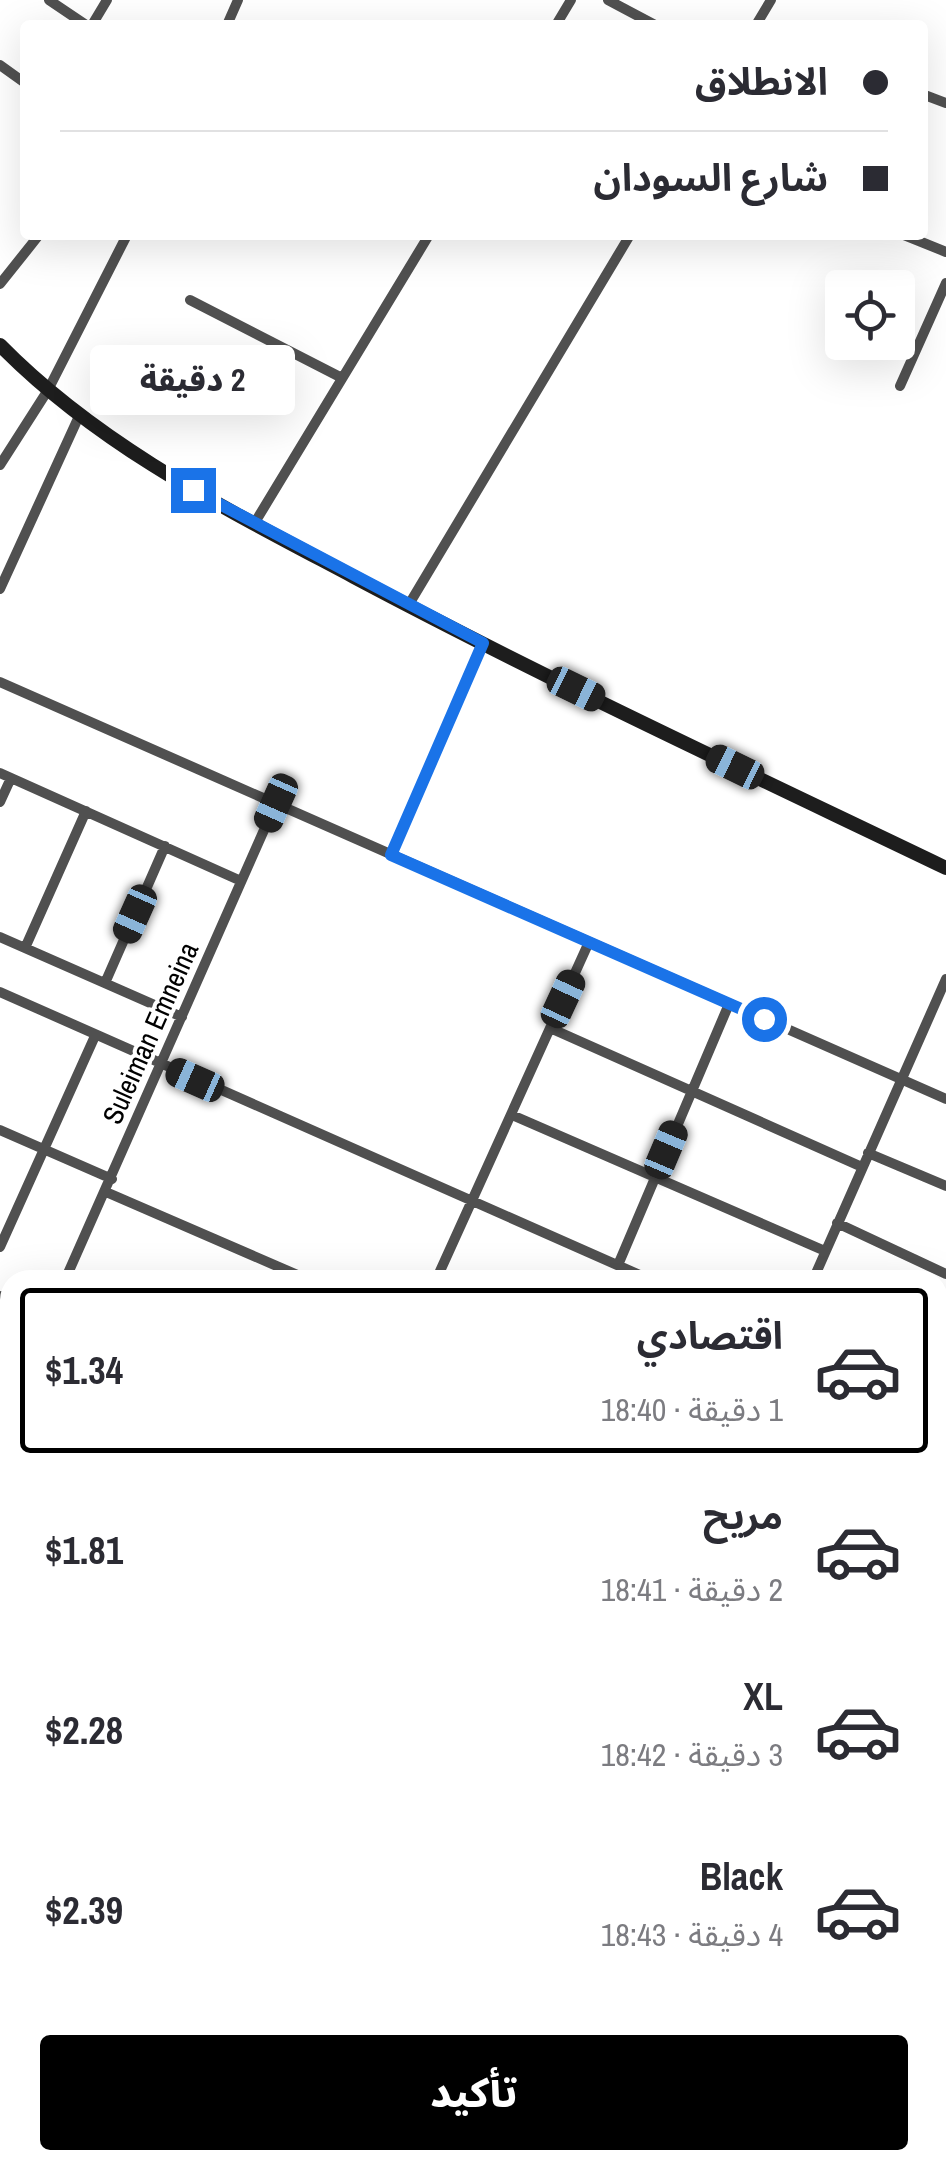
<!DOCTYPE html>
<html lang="ar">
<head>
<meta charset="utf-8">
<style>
  :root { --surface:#fff; --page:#f7f7f7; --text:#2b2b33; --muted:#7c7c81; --line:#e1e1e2; --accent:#000 }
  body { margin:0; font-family:"Archivo Narrow","Noto Sans Arabic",sans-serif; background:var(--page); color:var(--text); direction:rtl; height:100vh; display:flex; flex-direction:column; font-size:38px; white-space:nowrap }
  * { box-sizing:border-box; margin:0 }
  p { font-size:32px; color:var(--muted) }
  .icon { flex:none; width:55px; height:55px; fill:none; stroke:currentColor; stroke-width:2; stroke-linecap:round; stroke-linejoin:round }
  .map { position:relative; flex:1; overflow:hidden; direction:ltr }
  .sheet { position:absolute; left:0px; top:1270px; width:948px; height:900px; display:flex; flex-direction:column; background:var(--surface); border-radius:30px 30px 0 0; box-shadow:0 10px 40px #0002; direction:rtl }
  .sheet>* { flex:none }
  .hud { position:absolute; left:20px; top:20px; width:908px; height:220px; border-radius:10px; box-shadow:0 10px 40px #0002; direction:rtl; display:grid; align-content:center; height:220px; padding:0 40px; background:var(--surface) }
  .tools { position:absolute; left:825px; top:270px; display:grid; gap:20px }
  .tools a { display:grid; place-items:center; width:90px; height:90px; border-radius:10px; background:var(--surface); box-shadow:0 10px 40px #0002; font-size:50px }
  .end { position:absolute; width:45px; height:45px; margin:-22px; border:12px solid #1a73e8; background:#fff; box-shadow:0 0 0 5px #fff }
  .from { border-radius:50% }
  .bubble { position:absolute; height:70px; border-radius:10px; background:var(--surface); box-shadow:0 10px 40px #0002; font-size:32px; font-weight:800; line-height:70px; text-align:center; direction:rtl }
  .car { position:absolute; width:30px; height:60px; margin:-30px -15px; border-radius:12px; box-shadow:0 0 8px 2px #0007; background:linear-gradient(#222 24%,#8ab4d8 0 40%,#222 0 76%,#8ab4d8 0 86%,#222 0) }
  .hud b { display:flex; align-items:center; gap:35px; height:95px; font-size:38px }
  .hud b+b { border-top:2px solid var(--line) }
  .hud i { width:25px; height:25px; background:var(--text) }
  ul { padding:18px 0 0; list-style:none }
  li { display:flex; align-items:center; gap:30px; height:165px; margin:0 20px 15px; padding:0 20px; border:5px solid transparent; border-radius:10px }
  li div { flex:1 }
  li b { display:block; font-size:38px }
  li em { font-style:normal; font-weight:800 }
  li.selected { border-color:var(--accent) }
  li>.icon { width:90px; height:90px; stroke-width:1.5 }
  .primary-button { display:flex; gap:20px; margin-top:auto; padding:20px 40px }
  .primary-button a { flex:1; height:115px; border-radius:10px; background:var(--accent); color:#fff; font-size:40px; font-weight:800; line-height:115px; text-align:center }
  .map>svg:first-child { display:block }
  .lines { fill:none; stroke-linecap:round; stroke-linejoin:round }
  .minor { stroke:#505050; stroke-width:10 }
  .tertiary { stroke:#505050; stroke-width:12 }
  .secondary { stroke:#1d1d1d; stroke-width:14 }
  .route { stroke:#1a73e8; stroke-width:12 }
  .labels { text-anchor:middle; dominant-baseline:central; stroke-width:8; stroke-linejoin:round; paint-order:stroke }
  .street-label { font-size:28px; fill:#000; stroke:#fff }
</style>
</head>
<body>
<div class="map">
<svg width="946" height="2170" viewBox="0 0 946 2170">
  <rect width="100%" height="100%" fill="#fff"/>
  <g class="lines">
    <path class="minor" d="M49,0L86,25
      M608,0L655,25
      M92,25L107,0
      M227,25L238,0
      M556,25L571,0
      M756,25L771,0
      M0,65L25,83
      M922,94L946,103
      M904,235L946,252
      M0,284L39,235
      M190,300L342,378
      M900,386L946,283
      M0,465L48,390L127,235
      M254,524L429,235
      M0,589L80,414
      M408,606L630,235
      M0,682L946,1099
      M0,773L241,881
      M0,802L11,778
      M391,855L483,643
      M0,937L182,1017
      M25,948L86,811
      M105,983L165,846
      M0,992L651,1280
      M550,1028L862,1167
      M512,1115L825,1251
      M0,1130L112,1179
      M868,1153L946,1186
      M106,1192L309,1280
      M837,1223L946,1274
      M0,1247L95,1036
      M618,1265L729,1004
      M65,1280L276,803
      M436,1280L589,942
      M813,1280L946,979
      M0,1296L10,1301
      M938,1370L946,1374
      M945,1412L946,1411
      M0,1425L10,1403
      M938,1493L946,1497
      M938,1562L946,1565
      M0,1599L10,1604
      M938,1715L946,1719
      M938,1837L946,1818
      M0,1859L10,1853
      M938,2017L946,2021
      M192,2170L197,2160
      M418,2170L422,2160"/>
    <path class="tertiary" d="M0,1926L10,1931
      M533,2160L556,2170"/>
    <path class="secondary" d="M0,345C100,447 230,511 354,577C548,680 748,773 946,868"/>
  </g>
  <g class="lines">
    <path class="route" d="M193,490L483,643L391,855L764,1019"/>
  </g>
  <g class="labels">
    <g class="street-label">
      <text transform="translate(150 1033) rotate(-66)">Suleiman Emneina</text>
    </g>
  </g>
</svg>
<div class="tools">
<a><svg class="icon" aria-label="locate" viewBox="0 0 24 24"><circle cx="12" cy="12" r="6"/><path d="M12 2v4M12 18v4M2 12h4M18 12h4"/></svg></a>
</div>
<i class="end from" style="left:764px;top:1019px"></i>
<i class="end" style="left:193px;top:490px"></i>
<div class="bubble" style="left:90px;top:345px;width:205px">2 دقيقة</div>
<i class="car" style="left:576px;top:689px;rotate:116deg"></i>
<i class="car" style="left:735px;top:767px;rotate:296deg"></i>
<i class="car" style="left:276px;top:803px;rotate:204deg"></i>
<i class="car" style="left:135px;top:914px;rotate:204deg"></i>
<i class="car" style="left:563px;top:999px;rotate:25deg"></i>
<i class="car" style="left:195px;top:1080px;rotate:294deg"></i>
<i class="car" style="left:666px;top:1150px;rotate:23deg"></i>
<div class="hud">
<b><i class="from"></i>الانطلاق</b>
<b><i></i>شارع السودان</b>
</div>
<section class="sheet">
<ul>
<li class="selected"><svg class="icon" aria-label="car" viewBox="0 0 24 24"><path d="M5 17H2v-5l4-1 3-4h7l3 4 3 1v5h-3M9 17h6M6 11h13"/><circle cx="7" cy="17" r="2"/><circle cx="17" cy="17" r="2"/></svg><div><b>اقتصادي</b><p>1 دقيقة · 18:40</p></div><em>$1.34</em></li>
<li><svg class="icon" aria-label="car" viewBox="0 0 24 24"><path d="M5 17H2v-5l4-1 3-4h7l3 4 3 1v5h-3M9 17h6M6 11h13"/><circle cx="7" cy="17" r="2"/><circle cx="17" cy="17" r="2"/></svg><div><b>مريح</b><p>2 دقيقة · 18:41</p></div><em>$1.81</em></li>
<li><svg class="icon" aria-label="car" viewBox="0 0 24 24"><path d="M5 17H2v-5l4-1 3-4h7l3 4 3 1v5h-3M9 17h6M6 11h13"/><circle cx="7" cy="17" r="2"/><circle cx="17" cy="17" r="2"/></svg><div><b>XL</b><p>3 دقيقة · 18:42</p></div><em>$2.28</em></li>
<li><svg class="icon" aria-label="car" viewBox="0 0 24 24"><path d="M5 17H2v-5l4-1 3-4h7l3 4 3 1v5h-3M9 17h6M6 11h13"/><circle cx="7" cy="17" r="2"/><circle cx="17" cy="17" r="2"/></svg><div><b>Black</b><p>4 دقيقة · 18:43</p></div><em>$2.39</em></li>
</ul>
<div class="primary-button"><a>تأكيد</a></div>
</section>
</div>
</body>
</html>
